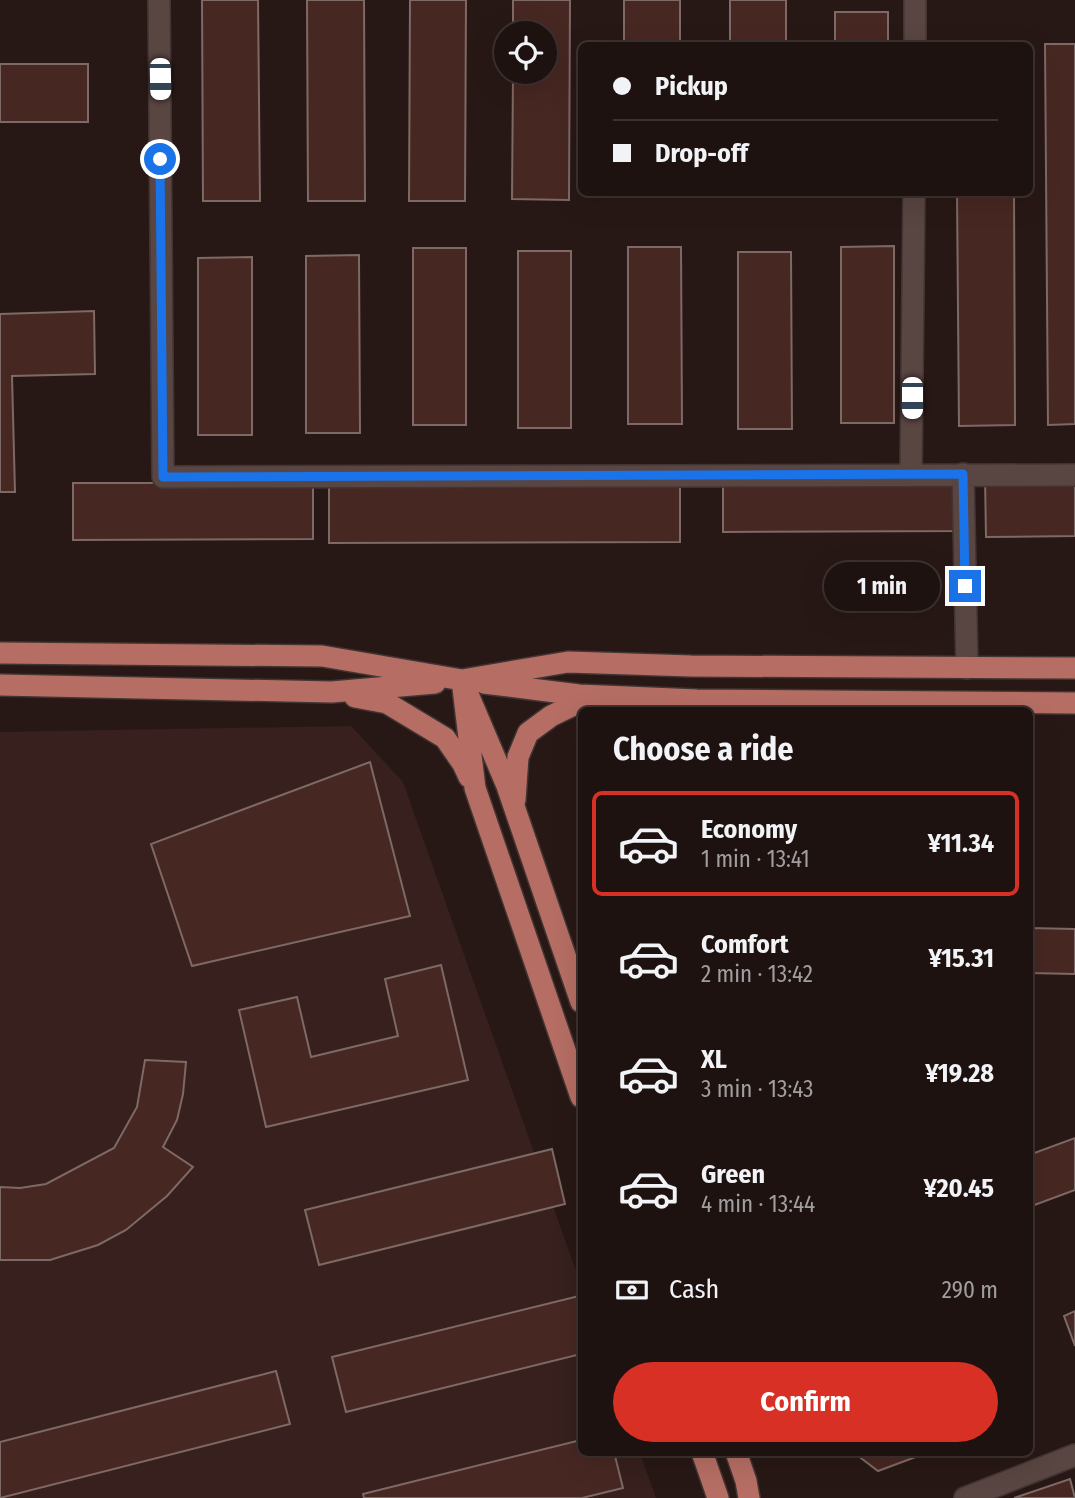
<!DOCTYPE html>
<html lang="en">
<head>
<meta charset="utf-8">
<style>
  :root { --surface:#1e1210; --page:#2b201e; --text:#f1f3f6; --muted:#a19e9f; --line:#3c3230; --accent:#d93025 }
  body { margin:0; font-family:"Fira Sans Condensed",sans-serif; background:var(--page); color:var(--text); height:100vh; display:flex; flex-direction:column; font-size:26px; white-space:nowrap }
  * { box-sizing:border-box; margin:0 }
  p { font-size:23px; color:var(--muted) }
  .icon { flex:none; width:38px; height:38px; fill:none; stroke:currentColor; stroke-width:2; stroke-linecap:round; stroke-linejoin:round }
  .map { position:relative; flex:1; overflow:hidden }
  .side { position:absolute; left:578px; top:707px; width:455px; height:749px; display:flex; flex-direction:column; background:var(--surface); border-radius:10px; box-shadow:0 7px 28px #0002,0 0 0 2px var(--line) }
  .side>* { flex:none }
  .hud { position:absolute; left:578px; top:42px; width:455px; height:154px; border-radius:10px; box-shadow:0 7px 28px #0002,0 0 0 2px var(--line); display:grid; align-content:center; height:154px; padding:0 35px; background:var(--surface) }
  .fabs { position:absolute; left:494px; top:21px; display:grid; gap:14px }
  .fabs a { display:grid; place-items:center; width:63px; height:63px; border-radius:50%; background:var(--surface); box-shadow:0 7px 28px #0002,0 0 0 2px var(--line); font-size:35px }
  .end { position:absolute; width:32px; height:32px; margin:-16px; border:9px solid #1a73e8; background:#fff; box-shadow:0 0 0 4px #fff }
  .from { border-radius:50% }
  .bubble { position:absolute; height:49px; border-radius:24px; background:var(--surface); box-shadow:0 7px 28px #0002,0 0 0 2px var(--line); font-size:23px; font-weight:700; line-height:49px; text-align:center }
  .car { position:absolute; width:21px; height:42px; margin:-21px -10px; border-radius:9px; box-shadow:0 0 5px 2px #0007; background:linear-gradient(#fff 24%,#345 0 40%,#fff 0 76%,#345 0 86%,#fff 0) }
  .hud b { display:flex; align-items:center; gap:24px; height:66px; font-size:26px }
  .hud b+b { border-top:2px solid var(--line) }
  .hud i { width:18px; height:18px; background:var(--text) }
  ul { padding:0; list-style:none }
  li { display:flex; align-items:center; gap:21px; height:105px; margin:0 14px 10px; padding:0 21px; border:4px solid transparent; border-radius:10px }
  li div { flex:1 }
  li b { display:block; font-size:26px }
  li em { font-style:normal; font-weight:700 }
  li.on { border-color:var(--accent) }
  li>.icon { width:63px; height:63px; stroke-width:1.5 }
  h2 { padding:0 35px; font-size:32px; line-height:84px }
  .pay { display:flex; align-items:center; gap:18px; height:77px; padding:0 35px; font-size:26px }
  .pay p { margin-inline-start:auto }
  .button { display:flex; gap:14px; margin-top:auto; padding:14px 35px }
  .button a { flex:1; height:80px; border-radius:42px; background:var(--accent); color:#fff; font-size:28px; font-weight:700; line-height:80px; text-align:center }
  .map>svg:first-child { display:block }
  .built { fill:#37201d }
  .building { fill:#472722; stroke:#7d6965; stroke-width:2 }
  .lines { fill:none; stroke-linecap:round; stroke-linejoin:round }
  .minor-casing { stroke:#413533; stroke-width:24 }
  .major-casing { stroke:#413533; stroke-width:24 }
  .minor { stroke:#594542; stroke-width:21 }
  .major { stroke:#b66e64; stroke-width:21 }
  .route { stroke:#1a73e8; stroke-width:9 }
</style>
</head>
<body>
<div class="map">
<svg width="1075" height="1498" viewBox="0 0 1075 1498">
  <rect width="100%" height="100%" fill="#281815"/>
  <path class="built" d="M351,726L403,782L581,1285V1452L640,1453L656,1498H0V732Z"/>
  <path class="building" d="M202,0H258L260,201H203Z
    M307,0H364L365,201H308Z
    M410,0H466L465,201H409Z
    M513,0H570L569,200L512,199L513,72H544V33H513Z
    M624,0H680V46H624Z
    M730,0H786V46H730Z
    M835,12H888V46H835Z
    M1045,44H1075V424L1048,425Z
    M0,64H88V122H0Z
    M623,192H680V197H623Z
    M957,192H1014L1015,425L959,426Z
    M894,246V423H841V247Z
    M628,247H681L682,424H628Z
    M413,248H466V425H413Z
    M518,251H571V428H518Z
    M738,252H791L792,429H738Z
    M359,255L360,433H306V256Z
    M252,257V435H198V258Z
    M94,311L95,374L12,376L15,492H0V314Z
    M963,474V531L723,532V475Z
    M985,476H1075V536L986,537Z
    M680,482V542L329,543V483Z
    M73,483H313V539L73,540Z
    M370,762L410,916L192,966L151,844Z
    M1029,928L1075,929V974L1029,973Z
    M441,965L468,1080L266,1127L239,1010L297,997L311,1057L398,1036L385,979Z
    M145,1060L186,1062L183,1094L177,1120L163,1147L193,1167L167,1196L126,1230L98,1245L50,1260H0V1187L20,1188L46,1184L114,1148L137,1107Z
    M1075,1138V1190L1029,1207V1155Z
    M552,1149L565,1204L319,1265L305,1210Z
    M579,1296L581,1306V1354L346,1412L332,1357Z
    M1075,1311V1346L1064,1316Z
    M276,1371L290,1424L0,1498V1442Z
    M581,1440V1452H614L623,1488L582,1498H364L363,1494Z
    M853,1452H929L878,1471Z
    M1070,1479L1075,1498H1014Z"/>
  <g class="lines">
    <g class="minor-casing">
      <path id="minor" d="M159,0L163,477L1075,475
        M915,46V0
        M963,474L967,668
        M911,475L914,192
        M965,1498L1075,1455"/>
    </g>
    <g class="major-casing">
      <path id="major" d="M0,653L322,656L462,680L568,662L691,666L1075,668
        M484,683L579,695L697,700L1075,703
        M0,685L332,692L435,683
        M355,697L387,703L445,738L463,764L469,777
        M515,800L518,757L528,733L551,716L592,696
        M581,1002L507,786L462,680L475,788L581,1097
        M702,1452L718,1498
        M736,1452L746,1481L749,1498"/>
    </g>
    <use href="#minor" class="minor"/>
    <use href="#major" class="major"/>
  </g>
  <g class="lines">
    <path class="route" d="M160,159L163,477L963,474L965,586"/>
  </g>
</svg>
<div class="fabs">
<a><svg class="icon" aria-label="locate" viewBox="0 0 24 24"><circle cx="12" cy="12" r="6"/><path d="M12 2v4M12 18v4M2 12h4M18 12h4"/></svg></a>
</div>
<i class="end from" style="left:160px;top:159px"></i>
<i class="end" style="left:965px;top:586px"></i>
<div class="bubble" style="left:824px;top:562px;width:116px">1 min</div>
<i class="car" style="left:160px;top:79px;rotate:179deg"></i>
<i class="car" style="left:912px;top:398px;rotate:180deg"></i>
<div class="hud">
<b><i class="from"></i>Pickup</b>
<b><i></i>Drop-off</b>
</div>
<section class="side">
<h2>Choose a ride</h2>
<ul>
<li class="on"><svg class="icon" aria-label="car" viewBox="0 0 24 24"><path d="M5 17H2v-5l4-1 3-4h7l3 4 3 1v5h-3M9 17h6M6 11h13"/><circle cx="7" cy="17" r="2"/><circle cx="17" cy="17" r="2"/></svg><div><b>Economy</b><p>1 min · 13:41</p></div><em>¥11.34</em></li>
<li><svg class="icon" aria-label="car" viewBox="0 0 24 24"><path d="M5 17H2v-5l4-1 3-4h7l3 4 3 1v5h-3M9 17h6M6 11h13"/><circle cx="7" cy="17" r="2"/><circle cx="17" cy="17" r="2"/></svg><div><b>Comfort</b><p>2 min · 13:42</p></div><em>¥15.31</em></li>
<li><svg class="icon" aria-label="car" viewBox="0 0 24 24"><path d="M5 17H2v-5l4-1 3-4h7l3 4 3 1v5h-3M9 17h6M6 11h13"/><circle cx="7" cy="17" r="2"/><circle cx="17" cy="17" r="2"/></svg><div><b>XL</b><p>3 min · 13:43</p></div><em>¥19.28</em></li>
<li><svg class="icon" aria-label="car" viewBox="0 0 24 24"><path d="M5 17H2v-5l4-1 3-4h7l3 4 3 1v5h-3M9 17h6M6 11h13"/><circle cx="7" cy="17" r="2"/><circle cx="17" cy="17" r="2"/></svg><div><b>Green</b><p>4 min · 13:44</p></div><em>¥20.45</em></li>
</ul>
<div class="pay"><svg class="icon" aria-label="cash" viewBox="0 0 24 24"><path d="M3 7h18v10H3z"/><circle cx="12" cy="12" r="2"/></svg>Cash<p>290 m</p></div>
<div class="button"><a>Confirm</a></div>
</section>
</div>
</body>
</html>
